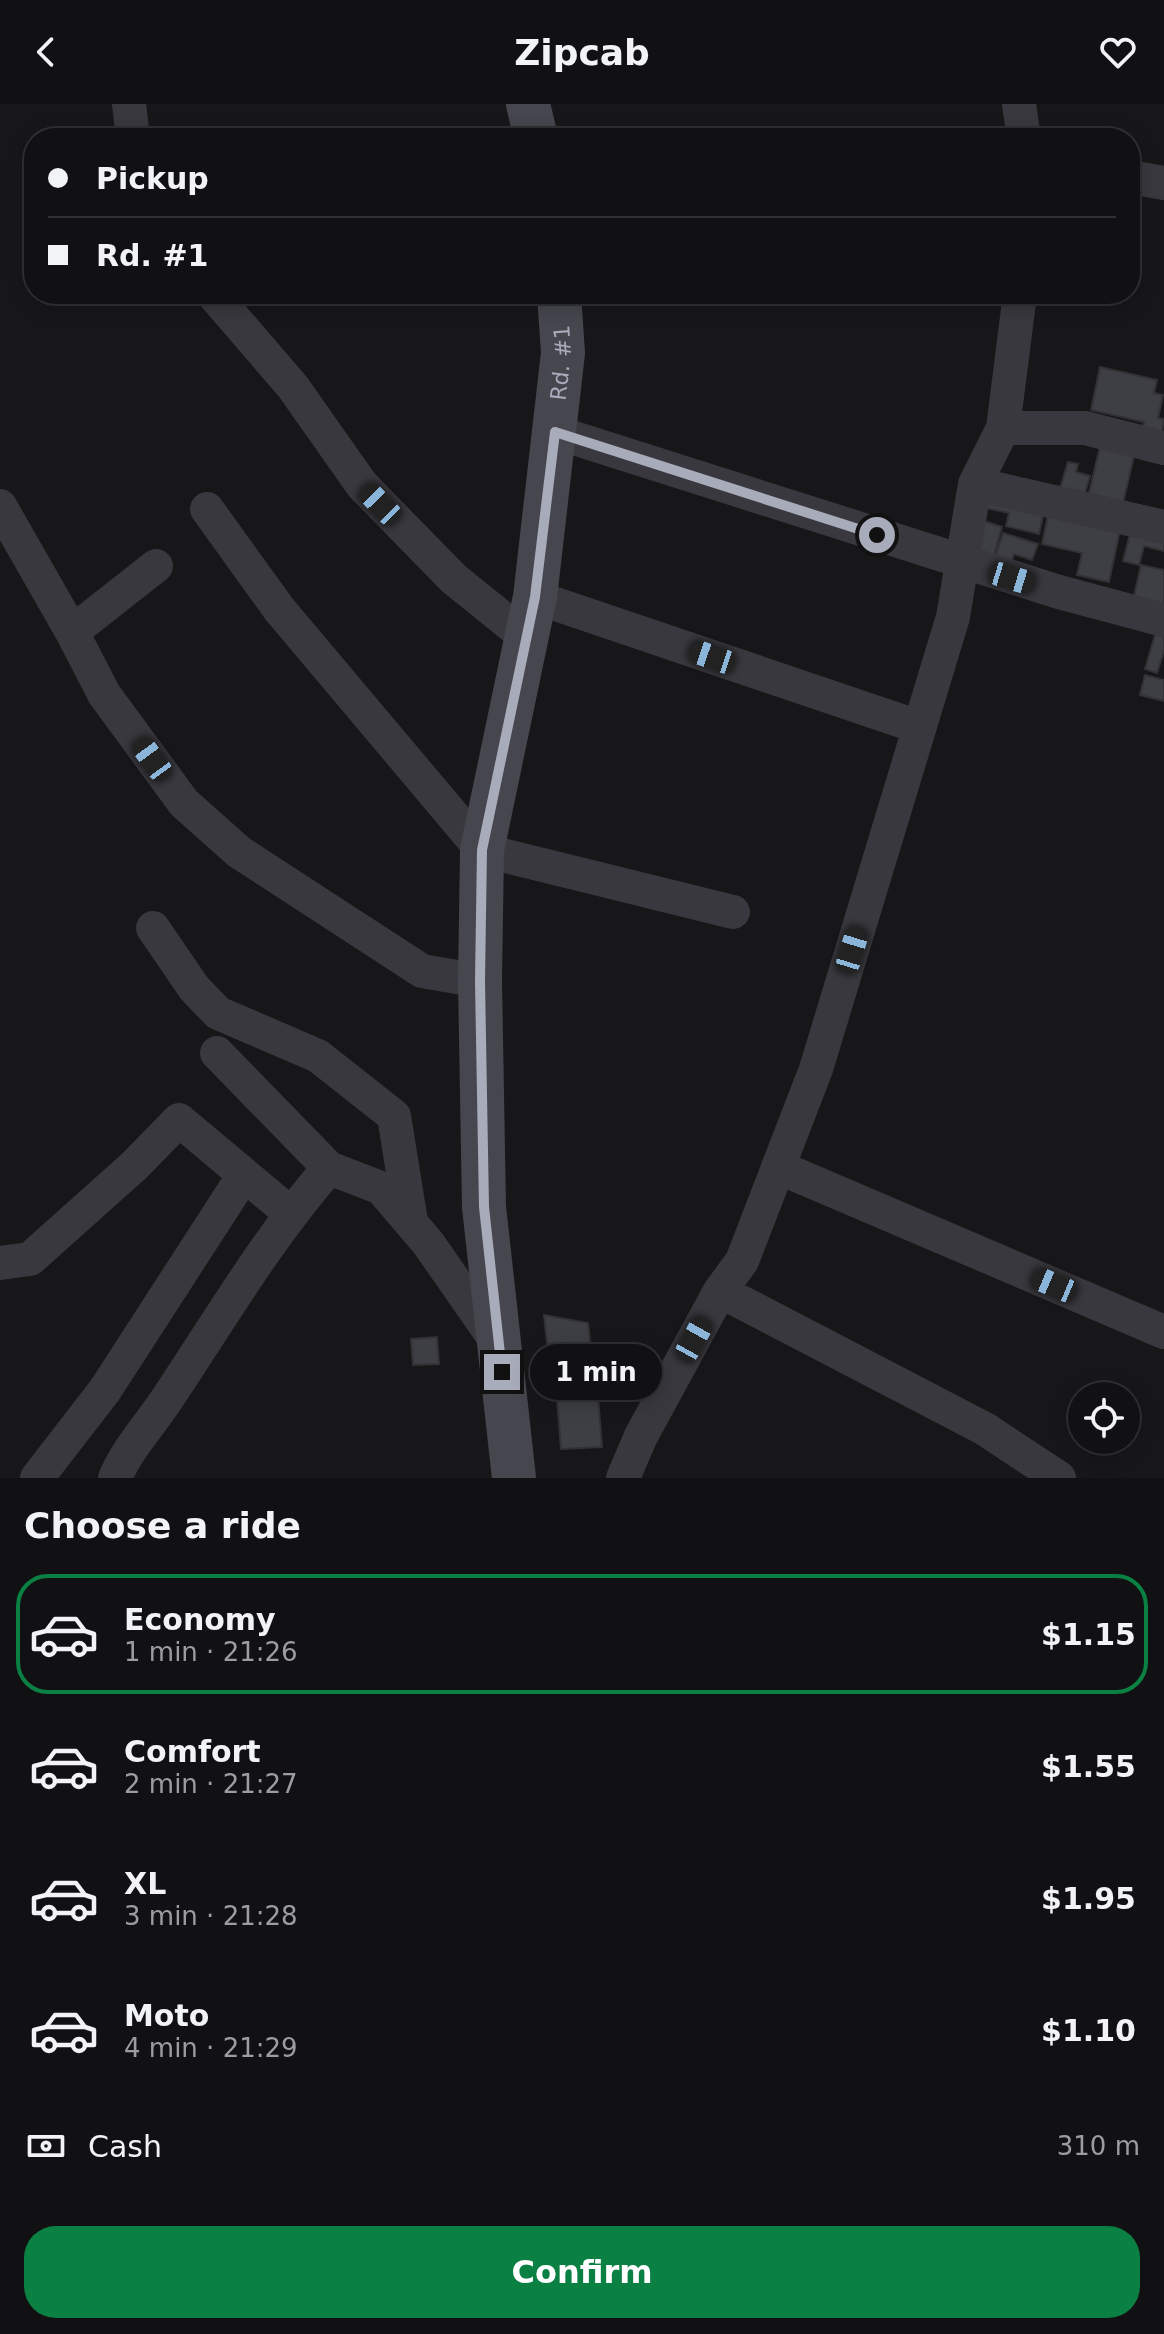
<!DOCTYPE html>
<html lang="en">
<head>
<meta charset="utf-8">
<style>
  :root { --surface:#111113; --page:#1e1f21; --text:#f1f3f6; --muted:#9c9da0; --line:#303133; --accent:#0b8043 }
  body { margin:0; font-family:"DejaVu Sans",sans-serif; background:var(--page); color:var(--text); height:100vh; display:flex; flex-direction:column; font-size:30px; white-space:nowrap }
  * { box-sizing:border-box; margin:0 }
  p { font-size:26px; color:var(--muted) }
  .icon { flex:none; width:44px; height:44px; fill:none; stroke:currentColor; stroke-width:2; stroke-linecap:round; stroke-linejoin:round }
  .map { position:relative; height:1374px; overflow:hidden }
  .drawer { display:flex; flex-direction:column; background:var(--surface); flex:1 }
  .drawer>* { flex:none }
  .hud { position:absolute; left:24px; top:24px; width:1116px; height:176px; border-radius:32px; box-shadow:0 4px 20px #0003,0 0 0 2px var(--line); display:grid; align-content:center; height:176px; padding:0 24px; background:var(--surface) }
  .tools { position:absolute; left:1068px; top:1278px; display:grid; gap:16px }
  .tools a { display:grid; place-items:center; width:72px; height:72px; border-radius:50%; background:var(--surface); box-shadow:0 4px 20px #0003,0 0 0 2px var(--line); font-size:40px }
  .end { position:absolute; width:36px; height:36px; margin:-18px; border:10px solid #a8abba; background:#111; box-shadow:0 0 0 4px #111 }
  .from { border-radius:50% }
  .bubble { position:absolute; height:56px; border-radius:28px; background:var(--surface); box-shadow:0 4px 20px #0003,0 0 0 2px var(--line); font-size:26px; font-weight:700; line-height:56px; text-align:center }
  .car { position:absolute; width:24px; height:48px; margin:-24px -12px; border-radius:10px; box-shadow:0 0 6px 2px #0007; background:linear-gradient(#222 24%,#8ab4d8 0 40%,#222 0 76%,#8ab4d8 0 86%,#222 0) }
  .hud b { display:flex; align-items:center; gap:28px; height:76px; font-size:30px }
  .hud b+b { border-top:2px solid var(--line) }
  .hud i { width:20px; height:20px; background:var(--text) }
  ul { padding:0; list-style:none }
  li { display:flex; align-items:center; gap:24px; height:120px; margin:0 16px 12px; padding:0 8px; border:4px solid transparent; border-radius:32px }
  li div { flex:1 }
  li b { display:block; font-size:30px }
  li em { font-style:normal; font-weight:700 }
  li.on { border-color:var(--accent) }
  li>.icon { width:72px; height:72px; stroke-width:1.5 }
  h2 { padding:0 24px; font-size:36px; line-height:96px }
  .pay { display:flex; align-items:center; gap:20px; height:88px; padding:0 24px; font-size:30px }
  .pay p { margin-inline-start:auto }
  .button { display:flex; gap:16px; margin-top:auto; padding:16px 24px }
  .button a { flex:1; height:92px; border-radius:32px; background:var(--accent); color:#fff; font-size:32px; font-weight:700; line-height:92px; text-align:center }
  header { display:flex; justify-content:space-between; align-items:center; height:104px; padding:0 24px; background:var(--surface); font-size:36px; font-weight:700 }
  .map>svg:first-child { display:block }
  .building { fill:#3e3f44; stroke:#323135; stroke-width:2 }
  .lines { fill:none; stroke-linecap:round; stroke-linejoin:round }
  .minor { stroke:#38383e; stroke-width:34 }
  .secondary { stroke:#46464e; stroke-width:44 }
  .route { stroke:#a8abba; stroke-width:10 }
  .labels { text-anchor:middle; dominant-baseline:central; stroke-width:6; stroke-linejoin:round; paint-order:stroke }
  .street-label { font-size:22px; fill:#a8abba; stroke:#121214 }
</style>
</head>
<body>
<header><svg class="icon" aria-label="back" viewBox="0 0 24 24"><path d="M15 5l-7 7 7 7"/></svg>Zipcab<svg class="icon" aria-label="heart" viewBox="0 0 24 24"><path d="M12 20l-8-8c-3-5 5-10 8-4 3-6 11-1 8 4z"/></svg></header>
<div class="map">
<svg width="1164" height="1374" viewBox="0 0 1164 1374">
  <rect width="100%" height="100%" fill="#171719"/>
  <path class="building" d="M1100,263L1157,276L1154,289L1163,291L1158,314L1164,315L1160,341L1140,336L1144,318L1091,306Z
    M1103,330L1137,339L1123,399L1089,389Z
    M1068,358L1078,360L1076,368L1090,372L1083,396L1059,388Z
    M980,391L1044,407L1039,430L1006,422L1009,409L977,402Z
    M1049,406L1121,421L1109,478L1077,471L1082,449L1042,440Z
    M984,417L1002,423L993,454L975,449Z
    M1133,418L1164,425V447L1144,442L1139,461L1123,457Z
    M1003,429L1038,440L1032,456L1014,450L1009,464L993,459Z
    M1141,461L1164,466V508L1132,501Z
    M1157,524L1164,527V547L1157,569L1145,565Z
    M1145,571L1164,576V597L1140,591Z
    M544,1211L588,1219L595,1281L552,1286Z
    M437,1233L439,1260L413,1261L411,1235Z
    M598,1292L602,1343L561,1345L557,1295Z"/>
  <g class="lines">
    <path class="minor" d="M129,0L133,34
      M1019,0L1024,34
      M1130,73L1164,79
      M213,190L293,283L362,381L454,475L526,533
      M1003,324H1085L1164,344
      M555,328L1059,488L1164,516
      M975,380L1164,423
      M0,402L72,528L156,462
      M207,405L279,505L482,746L733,808
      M535,493L919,623
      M72,528L104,590L184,699L239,748L422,867L480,877
      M153,824L194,884L218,909L318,952L394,1012L411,1118
      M217,949L329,1064L381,1084L428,1139L499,1241
      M778,1063L1164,1228
      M0,1159L30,1155L134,1062L179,1016L290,1109
      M720,1187L985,1325L1059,1374
      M37,1374L105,1286L244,1071
      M115,1374C128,1343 151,1320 169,1292C221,1214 267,1135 329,1064
      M623,1374L641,1332L720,1187L742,1157L816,965L953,513L975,380L1003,324L1020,190"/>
    <g class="secondary">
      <path d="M528,0L536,34"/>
      <path id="s1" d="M514,1374L484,1103L480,877L482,746L535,493L563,249L559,190"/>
    </g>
  </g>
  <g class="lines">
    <path class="route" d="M502,1268L484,1103L480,877L482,746L535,493L555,328L877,431"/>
  </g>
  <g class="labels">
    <g class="street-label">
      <text stroke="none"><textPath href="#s1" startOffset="1124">Rd. #1</textPath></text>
    </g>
  </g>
</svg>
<div class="tools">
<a><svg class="icon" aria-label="locate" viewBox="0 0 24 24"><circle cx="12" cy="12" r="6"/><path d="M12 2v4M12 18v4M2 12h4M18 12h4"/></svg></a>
</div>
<i class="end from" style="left:877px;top:431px"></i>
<i class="end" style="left:502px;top:1268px"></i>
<div class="bubble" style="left:530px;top:1240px;width:132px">1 min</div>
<i class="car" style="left:380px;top:400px;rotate:316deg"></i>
<i class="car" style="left:1012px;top:474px;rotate:107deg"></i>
<i class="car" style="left:712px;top:553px;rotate:289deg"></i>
<i class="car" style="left:152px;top:655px;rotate:324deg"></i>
<i class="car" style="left:852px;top:846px;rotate:17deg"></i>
<i class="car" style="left:1054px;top:1181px;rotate:293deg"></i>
<i class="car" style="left:694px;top:1235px;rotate:29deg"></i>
<div class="hud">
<b><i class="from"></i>Pickup</b>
<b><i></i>Rd. #1</b>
</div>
</div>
<section class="drawer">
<h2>Choose a ride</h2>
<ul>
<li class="on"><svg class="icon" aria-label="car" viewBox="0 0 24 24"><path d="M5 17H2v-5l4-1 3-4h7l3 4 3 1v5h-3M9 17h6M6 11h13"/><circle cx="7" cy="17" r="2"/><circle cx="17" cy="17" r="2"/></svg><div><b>Economy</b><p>1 min · 21:26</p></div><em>$1.15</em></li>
<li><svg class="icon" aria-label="car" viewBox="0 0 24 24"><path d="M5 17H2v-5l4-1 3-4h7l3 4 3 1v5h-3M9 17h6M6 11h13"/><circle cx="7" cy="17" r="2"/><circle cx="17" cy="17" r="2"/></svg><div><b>Comfort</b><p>2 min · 21:27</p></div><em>$1.55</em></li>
<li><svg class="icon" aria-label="car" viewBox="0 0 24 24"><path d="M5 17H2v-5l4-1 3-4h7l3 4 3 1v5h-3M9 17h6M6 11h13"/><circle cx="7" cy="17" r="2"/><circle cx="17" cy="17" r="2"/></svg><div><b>XL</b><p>3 min · 21:28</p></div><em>$1.95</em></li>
<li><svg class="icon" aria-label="car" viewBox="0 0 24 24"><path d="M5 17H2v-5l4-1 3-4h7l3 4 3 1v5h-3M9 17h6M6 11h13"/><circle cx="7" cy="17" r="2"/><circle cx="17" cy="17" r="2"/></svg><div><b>Moto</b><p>4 min · 21:29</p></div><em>$1.10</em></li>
</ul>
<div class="pay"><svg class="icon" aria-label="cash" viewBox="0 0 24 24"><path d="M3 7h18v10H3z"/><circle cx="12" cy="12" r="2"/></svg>Cash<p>310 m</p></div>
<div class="button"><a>Confirm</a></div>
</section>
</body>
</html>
